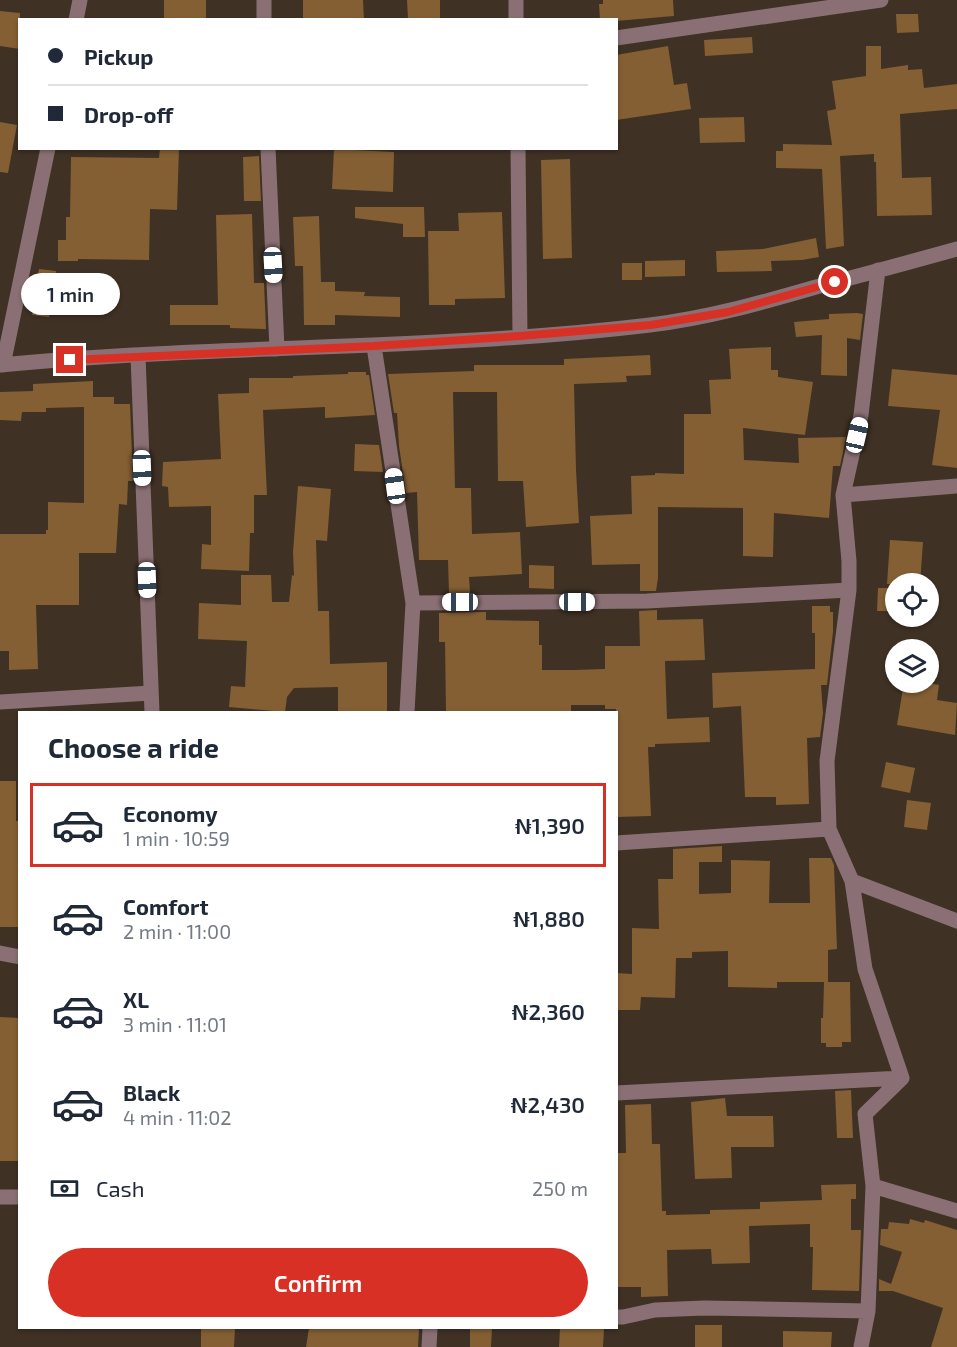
<!DOCTYPE html>
<html lang="en">
<head>
<meta charset="utf-8">
<style>
  :root { --surface:#fff; --page:#f2f2f3; --text:#1f2937; --muted:#747a83; --line:#e0e1e3; --accent:#d93025 }
  body { margin:0; font-family:"Exo 2",sans-serif; background:var(--page); color:var(--text); height:100vh; display:flex; flex-direction:column; font-size:22px; white-space:nowrap }
  * { box-sizing:border-box; margin:0 }
  p { font-size:20px; color:var(--muted) }
  .icon { flex:none; width:33px; height:33px; fill:none; stroke:currentColor; stroke-width:2; stroke-linecap:round; stroke-linejoin:round }
  .map { position:relative; flex:1; overflow:hidden }
  .details { position:absolute; left:18px; top:711px; width:600px; height:618px; display:flex; flex-direction:column; background:var(--surface); border-radius:0px; box-shadow:0 2px 4px #0004 }
  .details>* { flex:none }
  .banner { position:absolute; left:18px; top:18px; width:600px; height:132px; border-radius:0px; box-shadow:0 2px 4px #0004; display:grid; align-content:center; height:132px; padding:0 30px; background:var(--surface) }
  .tools { position:absolute; left:885px; top:573px; display:grid; gap:12px }
  .tools a { display:grid; place-items:center; width:54px; height:54px; border-radius:50%; background:var(--surface); box-shadow:0 2px 4px #0004; font-size:30px }
  .end { position:absolute; width:27px; height:27px; margin:-14px; border:8px solid #d93025; background:#fff; box-shadow:0 0 0 3px #fff }
  .from { border-radius:50% }
  .bubble { position:absolute; height:42px; border-radius:21px; background:var(--surface); box-shadow:0 2px 4px #0004; font-size:20px; font-weight:600; line-height:42px; text-align:center }
  .car { position:absolute; width:18px; height:36px; margin:-18px -9px; border-radius:8px; box-shadow:0 0 4px 2px #0007; background:linear-gradient(#fff 24%,#345 0 40%,#fff 0 76%,#345 0 86%,#fff 0) }
  .banner b { display:flex; align-items:center; gap:21px; height:57px; font-size:22px }
  .banner b+b { border-top:2px solid var(--line) }
  .banner i { width:15px; height:15px; background:var(--text) }
  ul { padding:0; list-style:none }
  li { display:flex; align-items:center; gap:18px; height:84px; margin:0 12px 9px; padding:0 18px; border:3px solid transparent; border-radius:0px }
  li div { flex:1 }
  li b { display:block; font-size:22px }
  li em { font-style:normal; font-weight:600 }
  li.selected { border-color:var(--accent) }
  li>.icon { width:54px; height:54px; stroke-width:1.5 }
  h2 { padding:0 30px; font-size:27px; line-height:72px }
  .pay { display:flex; align-items:center; gap:15px; height:66px; padding:0 30px; font-size:22px }
  .pay p { margin-inline-start:auto }
  .primary-button { display:flex; gap:12px; margin-top:auto; padding:12px 30px }
  .primary-button a { flex:1; height:69px; border-radius:36px; background:var(--accent); color:#fff; font-size:24px; font-weight:600; line-height:69px; text-align:center }
  .map>svg:first-child { display:block }
  .building { fill:#835f33 }
  .lines { fill:none; stroke-linecap:round; stroke-linejoin:round }
  .minor { stroke:#8a7074; stroke-width:15 }
  .route { stroke:#d93025; stroke-width:8 }
</style>
</head>
<body>
<div class="map">
<svg width="957" height="1347" viewBox="0 0 957 1347">
  <rect width="100%" height="100%" fill="#3f3124"/>
  <path class="building" d="M164,0H206V20H164Z
    M303,0H363L364,20H303Z
    M407,0H440V20H408Z
    M603,0H673L674,16L616,21V20H600L599,4H603Z
    M0,11L20,13V49L0,46Z
    M896,14H918L919,32L897,33Z
    M752,37L753,53L705,56L704,40Z
    M668,46L674,85L687,83L691,109L616,120V55Z
    M866,46H881V69L908,65V70L922,69L924,88L957,84V109L900,114L902,178L931,177L932,215L877,216L876,162H874V154L840,156L844,246L826,249L822,169L776,168V151H783V144L832,145L827,111L836,109L832,81L866,76Z
    M744,117L745,142L700,143L699,118Z
    M0,122L17,125L8,173L0,172Z
    M160,148H179L177,210L150,209L149,260L78,259V261H58V240H66V217H70L71,157L159,158Z
    M334,149L394,152L393,192L332,189Z
    M259,156L261,201H244L243,157Z
    M570,159L572,258L543,259L541,160Z
    M355,207H424L425,237H403V224L355,218Z
    M502,212L505,298L455,299V305H429L428,231H459L458,213Z
    M252,214L254,283H264L266,329L230,328V325H170V305H218L216,215Z
    M319,216L321,282H335V291L365,292L364,296L400,297V317L335,315V325H304L303,266H295L293,217Z
    M816,238L819,257L802,260L771,261L772,271L717,272L716,251L763,249Z
    M685,260V276L645,277V261Z
    M622,263H642V280H622Z
    M39,269L56,271L49,317L32,315Z
    M857,313L863,314L860,340L847,338V376L821,375L822,335L796,337L794,322L829,319V314Z
    M771,347V370H778V377L813,382L805,435L743,428L744,460L799,463L798,438L846,437L840,466H833L829,518L774,513L773,557L743,556V508L658,507V578L656,591H640V564L592,565L590,516L632,514L631,476L655,475V473L684,474V414H711L709,380L731,379L729,349Z
    M650,355L651,375L626,376L627,382L574,384L576,470L579,523L526,527L523,481H498L497,392H453L455,488H471L472,534L520,532L522,574L469,577L470,593H449L448,560H419L417,492L406,493L399,446L397,413H394L388,374L474,371V365H564V359Z
    M892,369L957,375V468L932,465L940,410L888,406Z
    M348,372H366V375H369L375,415L325,418V407L263,410L267,495H254V533H250L249,571L201,569L202,544L211,545V506L169,507L168,487L162,486L163,462L221,459L218,394L249,393V378H293V376L348,374Z
    M93,381V397H114V404H130L133,481H128L127,505L119,504L116,553H79V605H36L38,669L9,670V651H0V534H46V530H48V502L84,503V407L46,408V412H22L21,421L0,420V392L33,391V384Z
    M355,444L379,445L383,472L354,471Z
    M298,486L331,489L327,541L316,540L318,611H329L330,664L387,662V712H338V687L294,688L287,697L285,712L229,707L231,686L245,687L247,641L198,639L199,603L241,605V575H271L272,602H289L292,575L294,576L293,552Z
    M890,540L923,542L920,584H887Z
    M529,565L554,566V589L529,588Z
    M878,588H896V611H877Z
    M812,606H830V612H833V632L827,685H821L823,713L820,737L807,738L809,804L776,805V797H745L741,706L713,708L712,673L815,669V633H812Z
    M657,610V620L703,619L705,660L665,661L667,719L709,717L710,742L655,744V747H648L651,816L616,817V709H605V705H571V712H446L445,642H439V613L486,612V620L539,621V645H542V670H574L605,669V646H640L639,611Z
    M904,682H923L939,685L937,700L957,703L955,735L897,725Z
    M886,762L915,768L910,793L881,787Z
    M0,781H16V821H20V927H0Z
    M907,800L931,803L927,830L904,827Z
    M722,846V862H699V894L731,893V860L770,861L769,903H810L809,858H831L834,865L837,949L828,950V982H777V988L728,987V951L692,952V958H676L675,998L641,997L640,1010H616V973L632,974V928L659,929L658,879H673V849Z
    M824,982H850L851,1042H842V1047H826V1043H821V1018H823Z
    M0,1017L20,1018V1161H0Z
    M851,1090L853,1138H837L835,1091Z
    M725,1098L727,1116H773L774,1147H731L732,1178L695,1179L691,1102Z
    M651,1104L652,1144H660L662,1211H666V1215L710,1214V1210L760,1209V1202L822,1200L821,1185L856,1184V1199H851V1230H861L859,1291L812,1290L813,1247H810V1224L749,1226L750,1263L712,1264L711,1249L667,1250L668,1296L641,1297V1287H616V1153H626L625,1105Z
    M910,1219L924,1223L925,1220L957,1230V1347H931L943,1308L893,1291H879V1279L891,1284L902,1252L880,1245L881,1229H888L889,1222L909,1224Z
    M695,1325H722V1347H695Z
    M201,1328H235L234,1347H201Z
    M309,1328H419L418,1347H306Z
    M470,1328H492L491,1347H470Z
    M560,1328L604,1329L603,1347H559Z
    M783,1331L832,1332L831,1347H783Z"/>
  <g class="lines">
    <path class="minor" d="M264,0V20
      M516,0V20
      M76,20L80,0
      M616,38L881,0
      M268,148L277,349
      M518,148L520,336
      M374,346L413,603L407,712
      M138,356L152,712
      M0,365C216,344 434,351 650,325C707,318 761,303 816,287C863,275 910,262 957,249
      M3,365L48,148
      M843,495L957,486
      M413,603L647,601L849,590
      M0,702L151,693
      M616,843L829,829
      M852,881L957,921
      M0,953L20,957
      M616,1093L902,1078
      M873,1186L957,1211
      M0,1197H20
      M616,1317H623L655,1310L704,1308L868,1311
      M429,1347L430,1328
      M861,1347L868,1311L873,1186L865,1114L902,1078L865,969L852,881L829,829L827,761L849,590V561L843,495L861,415L878,270"/>
  </g>
  <g class="lines">
    <path class="route" d="M70,360L374,346L520,336L651,325L728,312L835,282"/>
  </g>
</svg>
<div class="tools">
<a><svg class="icon" aria-label="locate" viewBox="0 0 24 24"><circle cx="12" cy="12" r="6"/><path d="M12 2v4M12 18v4M2 12h4M18 12h4"/></svg></a>
<a><svg class="icon" aria-label="layers" viewBox="0 0 24 24"><path d="M12 4l9 5-9 5-9-5zM3 14l9 5 9-5"/></svg></a>
</div>
<i class="end from" style="left:835px;top:282px"></i>
<i class="end" style="left:70px;top:360px"></i>
<div class="bubble" style="left:21px;top:273px;width:99px">1 min</div>
<i class="car" style="left:273px;top:265px;rotate:177deg"></i>
<i class="car" style="left:857px;top:435px;rotate:13deg"></i>
<i class="car" style="left:142px;top:468px;rotate:178deg"></i>
<i class="car" style="left:395px;top:486px;rotate:352deg"></i>
<i class="car" style="left:147px;top:580px;rotate:178deg"></i>
<i class="car" style="left:460px;top:602px;rotate:270deg"></i>
<i class="car" style="left:577px;top:602px;rotate:90deg"></i>
<div class="banner">
<b><i class="from"></i>Pickup</b>
<b><i></i>Drop-off</b>
</div>
<section class="details">
<h2>Choose a ride</h2>
<ul>
<li class="selected"><svg class="icon" aria-label="car" viewBox="0 0 24 24"><path d="M5 17H2v-5l4-1 3-4h7l3 4 3 1v5h-3M9 17h6M6 11h13"/><circle cx="7" cy="17" r="2"/><circle cx="17" cy="17" r="2"/></svg><div><b>Economy</b><p>1 min · 10:59</p></div><em>₦1,390</em></li>
<li><svg class="icon" aria-label="car" viewBox="0 0 24 24"><path d="M5 17H2v-5l4-1 3-4h7l3 4 3 1v5h-3M9 17h6M6 11h13"/><circle cx="7" cy="17" r="2"/><circle cx="17" cy="17" r="2"/></svg><div><b>Comfort</b><p>2 min · 11:00</p></div><em>₦1,880</em></li>
<li><svg class="icon" aria-label="car" viewBox="0 0 24 24"><path d="M5 17H2v-5l4-1 3-4h7l3 4 3 1v5h-3M9 17h6M6 11h13"/><circle cx="7" cy="17" r="2"/><circle cx="17" cy="17" r="2"/></svg><div><b>XL</b><p>3 min · 11:01</p></div><em>₦2,360</em></li>
<li><svg class="icon" aria-label="car" viewBox="0 0 24 24"><path d="M5 17H2v-5l4-1 3-4h7l3 4 3 1v5h-3M9 17h6M6 11h13"/><circle cx="7" cy="17" r="2"/><circle cx="17" cy="17" r="2"/></svg><div><b>Black</b><p>4 min · 11:02</p></div><em>₦2,430</em></li>
</ul>
<div class="pay"><svg class="icon" aria-label="cash" viewBox="0 0 24 24"><path d="M3 7h18v10H3z"/><circle cx="12" cy="12" r="2"/></svg>Cash<p>250 m</p></div>
<div class="primary-button"><a>Confirm</a></div>
</section>
</div>
</body>
</html>
